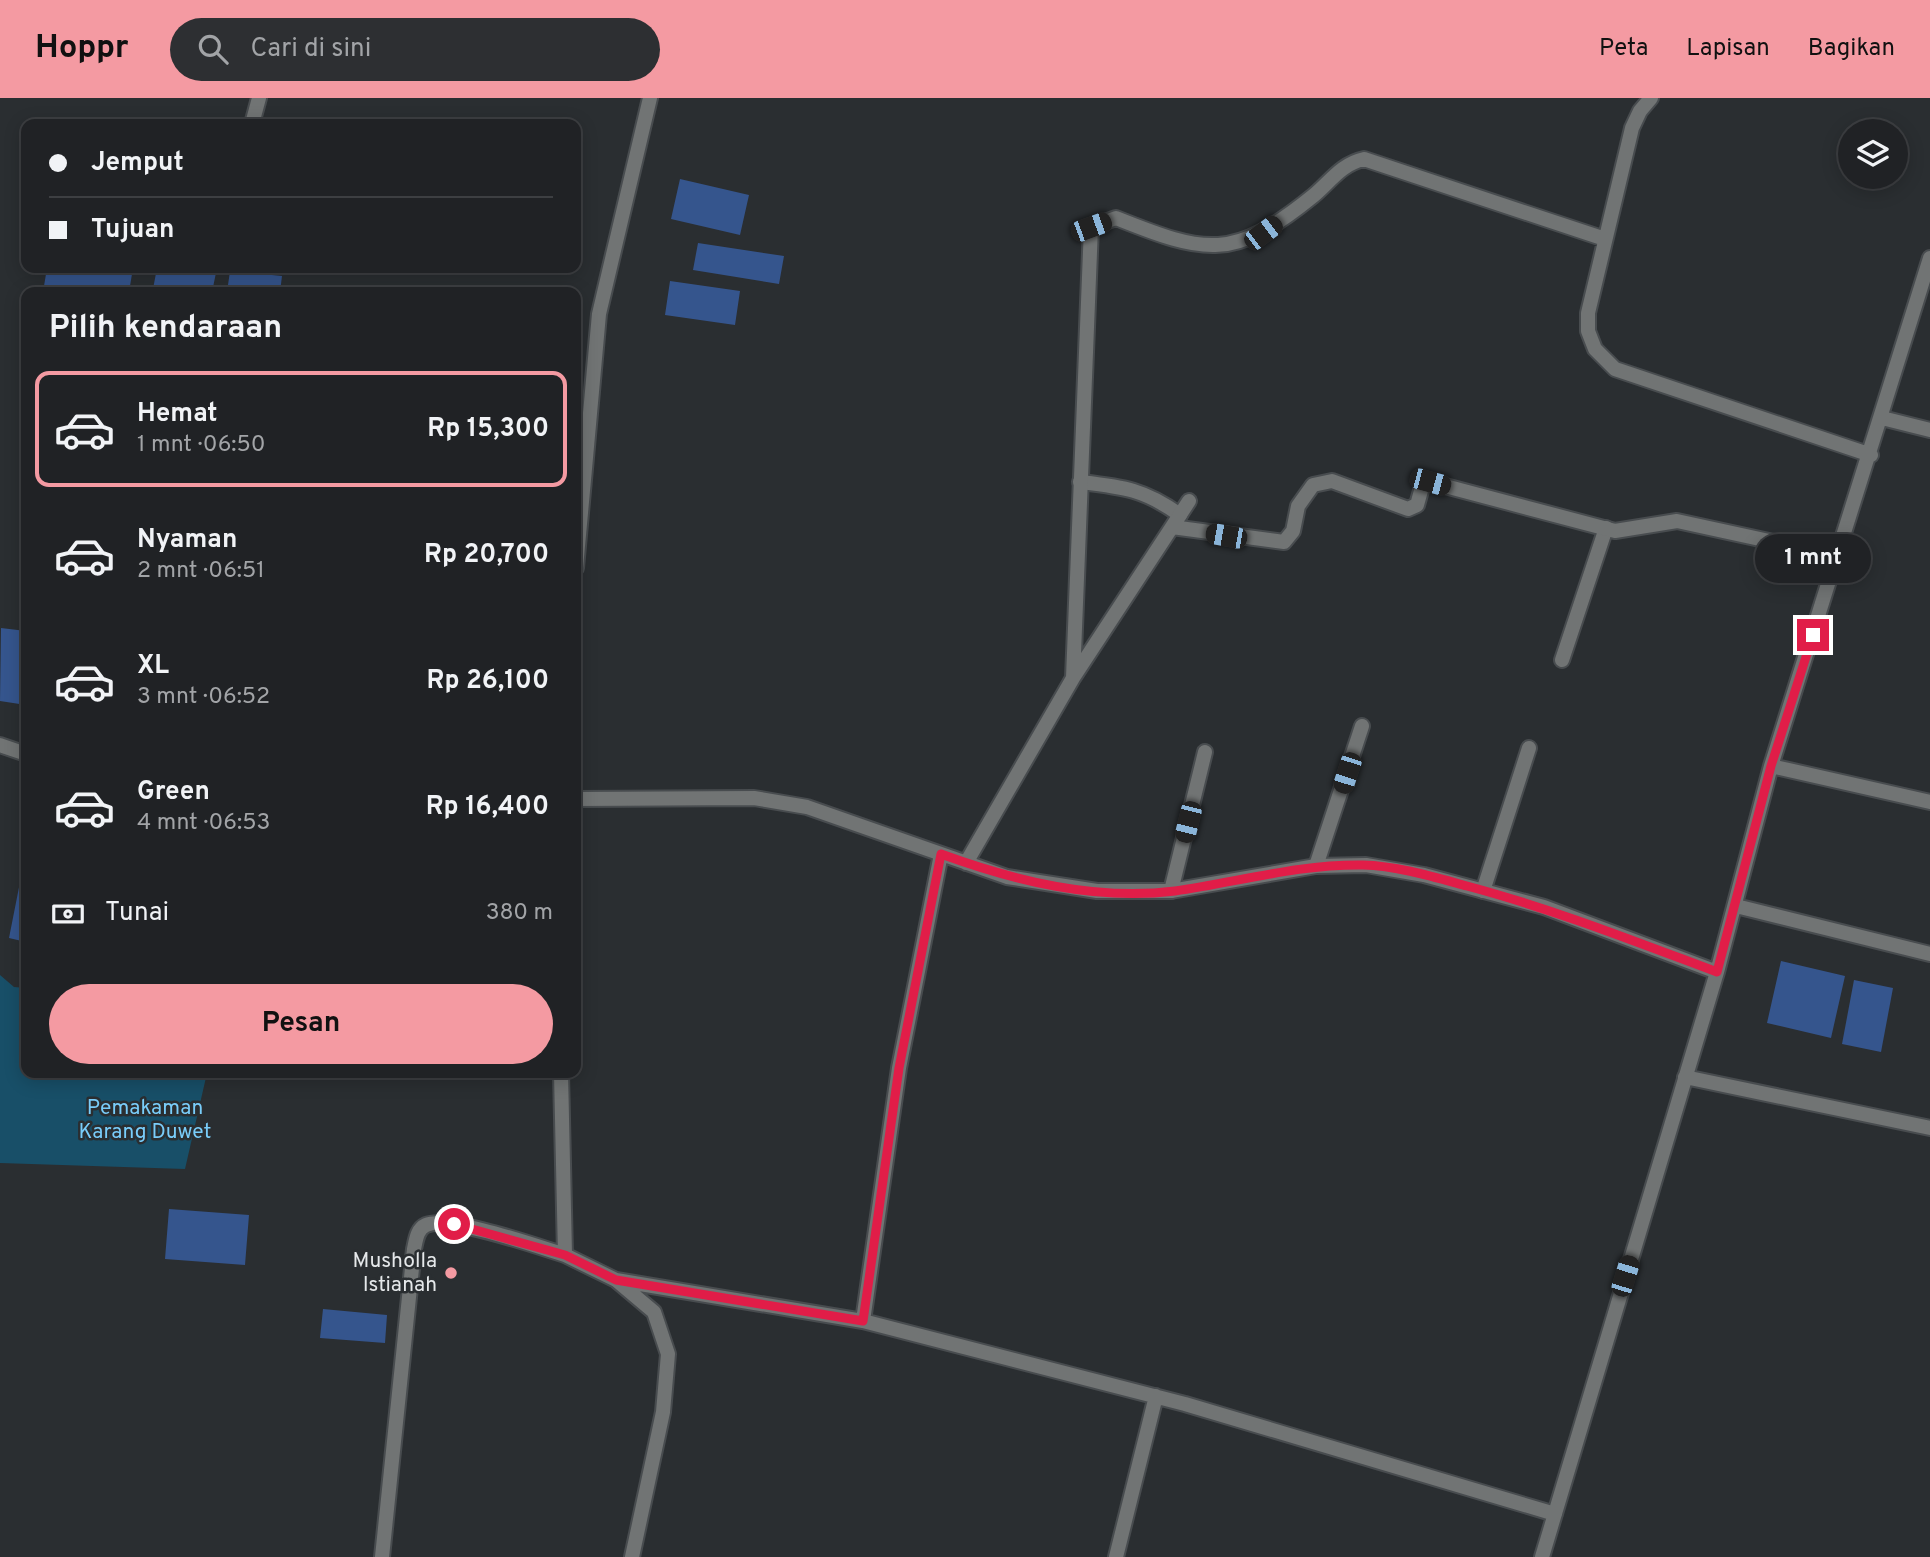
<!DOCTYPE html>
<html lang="id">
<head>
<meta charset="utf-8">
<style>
  :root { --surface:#202225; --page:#2d2f32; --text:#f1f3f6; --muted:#a2a4a7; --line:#3d3f42; --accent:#f49aa2 }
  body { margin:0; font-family:Overpass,sans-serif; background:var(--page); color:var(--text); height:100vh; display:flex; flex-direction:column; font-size:26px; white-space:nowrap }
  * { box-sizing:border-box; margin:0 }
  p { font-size:23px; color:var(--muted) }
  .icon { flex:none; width:38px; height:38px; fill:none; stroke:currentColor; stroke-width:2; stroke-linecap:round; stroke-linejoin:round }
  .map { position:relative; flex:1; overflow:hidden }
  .panel { position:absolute; left:21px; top:189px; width:560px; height:791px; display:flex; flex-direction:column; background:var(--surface); border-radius:14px; box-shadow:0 4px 18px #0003,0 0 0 2px var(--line) }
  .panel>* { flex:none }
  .top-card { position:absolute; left:21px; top:21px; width:560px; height:154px; border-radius:14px; box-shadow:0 4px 18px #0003,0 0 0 2px var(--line); display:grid; align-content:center; height:154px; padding:0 28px; background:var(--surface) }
  .buttons { position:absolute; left:1838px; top:21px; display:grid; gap:14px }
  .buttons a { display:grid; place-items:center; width:70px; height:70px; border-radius:50%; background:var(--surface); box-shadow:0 4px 18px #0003,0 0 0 2px var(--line); font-size:35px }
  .end { position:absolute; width:32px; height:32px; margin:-16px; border:9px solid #e11d48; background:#fff; box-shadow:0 0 0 4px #fff }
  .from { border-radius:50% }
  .bubble { position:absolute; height:49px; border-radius:24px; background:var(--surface); box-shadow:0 4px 18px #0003,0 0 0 2px var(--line); font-size:23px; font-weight:700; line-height:49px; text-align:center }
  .car { position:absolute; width:21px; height:42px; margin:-21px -10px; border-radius:9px; box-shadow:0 0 5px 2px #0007; background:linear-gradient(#222 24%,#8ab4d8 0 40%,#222 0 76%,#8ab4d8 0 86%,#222 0) }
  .top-card b { display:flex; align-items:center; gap:24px; height:66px; font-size:26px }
  .top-card b+b { border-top:2px solid var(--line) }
  .top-card i { width:18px; height:18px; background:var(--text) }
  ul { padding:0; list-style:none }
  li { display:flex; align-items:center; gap:21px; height:116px; margin:0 14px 10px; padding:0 14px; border:4px solid transparent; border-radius:14px }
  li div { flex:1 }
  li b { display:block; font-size:26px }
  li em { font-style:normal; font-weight:700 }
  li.on { border-color:var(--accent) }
  li>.icon { width:63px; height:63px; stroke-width:1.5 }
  h2 { padding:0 28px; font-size:32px; line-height:84px }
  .pay { display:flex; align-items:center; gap:18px; height:77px; padding:0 28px; font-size:26px }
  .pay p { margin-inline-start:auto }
  .primary-button { display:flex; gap:14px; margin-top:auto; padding:14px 28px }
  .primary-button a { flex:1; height:80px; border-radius:42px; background:var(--accent); color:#111; font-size:28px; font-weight:700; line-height:80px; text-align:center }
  header { display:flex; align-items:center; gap:42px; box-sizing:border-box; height:98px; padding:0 35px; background:var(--accent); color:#111 }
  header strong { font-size:33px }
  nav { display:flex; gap:38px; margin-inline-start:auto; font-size:24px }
  .search { width:490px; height:63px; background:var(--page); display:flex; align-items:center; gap:18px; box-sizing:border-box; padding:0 24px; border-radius:38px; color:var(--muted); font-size:26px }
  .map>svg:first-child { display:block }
  .green { fill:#184f68 }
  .building { fill:#35558d }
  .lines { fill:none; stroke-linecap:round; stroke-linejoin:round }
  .lane-casing { stroke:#484c4f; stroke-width:18 }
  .street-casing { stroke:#484c4f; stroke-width:18 }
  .lane { stroke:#717474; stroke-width:14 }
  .street { stroke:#717474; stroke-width:14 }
  .route { stroke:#e11d48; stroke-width:9 }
  .poi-dot { fill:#f49aa2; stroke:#2a2e31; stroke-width:2.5 }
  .labels { text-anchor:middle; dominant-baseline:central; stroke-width:5; stroke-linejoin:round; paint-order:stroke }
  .park-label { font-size:21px; fill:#79cdfa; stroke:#2a2e31 }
  .poi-label { font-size:21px; fill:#e5e8ea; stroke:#2a2e31; text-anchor:end }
</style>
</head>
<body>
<header>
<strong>Hoppr</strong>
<div class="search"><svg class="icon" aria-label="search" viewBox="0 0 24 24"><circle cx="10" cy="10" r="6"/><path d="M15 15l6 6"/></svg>Cari di sini</div>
<nav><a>Peta</a><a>Lapisan</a><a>Bagikan</a></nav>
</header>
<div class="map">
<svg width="1930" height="1459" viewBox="0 0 1930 1459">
  <rect width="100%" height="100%" fill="#2a2e31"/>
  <path class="green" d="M0,877L14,889L26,890V975H207L185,1071L0,1065Z"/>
  <path class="building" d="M680,81L749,97L740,137L671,121Z
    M698,145L784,158L779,186L693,172Z
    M47,170H98L132,176L129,194H43Z
    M157,170H217L212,194H169L153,191Z
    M230,173L282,178L280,194H227Z
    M670,183L740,193L735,227L665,217Z
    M1,530L26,533V607L0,603Z
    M23,769H26V844L9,840Z
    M1781,863L1845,878L1831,940L1767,925Z
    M1854,882L1893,890L1881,954L1842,946Z
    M169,1111L249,1117L245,1167L165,1161Z
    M323,1211L387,1217L385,1245L320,1240Z"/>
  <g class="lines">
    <g class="lane-casing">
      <path id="lane" d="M1080,384C1123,389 1144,391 1180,417
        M1562,562L1606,430
        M1316,768L1362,628
        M1171,793L1205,654
        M1483,793L1529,650"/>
    </g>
    <g class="street-casing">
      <path id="street" d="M1651,0L1640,13L1632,30L1588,215V233L1595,251L1615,271L1871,357
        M252,26L259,0
        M1882,320L1930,332
        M1172,429L1284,444L1293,433L1298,408L1313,387L1332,383L1408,411L1417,407L1422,389L1430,384L1615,433L1677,423L1838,458
        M576,470L599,216L650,0
        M1073,580L1091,129L1116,120C1206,156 1233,163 1313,98C1330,84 1341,66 1364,61L1605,141
        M0,647L26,656
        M1771,668L1930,704
        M576,701L754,700L807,709L1007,779L1097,793H1171L1316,768L1366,767L1424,777L1544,809L1717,874
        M966,765L1073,580L1189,403
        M1736,808L1930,856
        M561,975L565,1157L616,1182L654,1214L668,1256L663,1314L632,1459
        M1685,979L1930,1030
        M616,1182L863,1223L1185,1306L1555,1416
        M863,1223L899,970L941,756
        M382,1459L414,1151C416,1142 417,1131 426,1127C449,1117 539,1149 565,1157
        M1116,1459L1156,1298
        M1542,1459L1717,874L1771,668L1930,160"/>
    </g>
    <use href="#lane" class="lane"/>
    <use href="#street" class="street"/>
  </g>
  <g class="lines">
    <path class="route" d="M454,1126L565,1157L616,1182L863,1223L899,970L941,756C1015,783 1096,803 1175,793C1238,784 1299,766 1363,767C1398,768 1434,779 1467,788C1553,811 1634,843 1717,874L1771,668L1813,537"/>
  </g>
  <circle class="poi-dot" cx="451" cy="1175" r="7"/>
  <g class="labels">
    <g class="park-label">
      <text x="145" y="1010">Pemakaman<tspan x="145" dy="24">Karang Duwet</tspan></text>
    </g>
    <g class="poi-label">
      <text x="437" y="1163">Musholla<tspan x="437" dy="24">Istianah</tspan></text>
    </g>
  </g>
</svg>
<div class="buttons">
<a><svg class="icon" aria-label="layers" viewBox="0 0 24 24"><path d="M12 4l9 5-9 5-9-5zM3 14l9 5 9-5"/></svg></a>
</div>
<i class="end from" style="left:454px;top:1126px"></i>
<i class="end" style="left:1813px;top:537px"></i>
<div class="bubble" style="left:1755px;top:436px;width:116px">1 mnt</div>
<i class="car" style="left:1091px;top:129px;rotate:70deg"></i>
<i class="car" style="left:1263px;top:135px;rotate:53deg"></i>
<i class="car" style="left:1430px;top:384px;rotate:105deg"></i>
<i class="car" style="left:1226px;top:438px;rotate:280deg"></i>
<i class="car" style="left:1347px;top:675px;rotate:198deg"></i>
<i class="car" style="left:1188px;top:724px;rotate:194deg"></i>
<i class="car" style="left:1625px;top:1178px;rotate:17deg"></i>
<div class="top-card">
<b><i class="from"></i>Jemput</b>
<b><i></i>Tujuan</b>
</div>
<section class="panel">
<h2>Pilih kendaraan</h2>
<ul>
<li class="on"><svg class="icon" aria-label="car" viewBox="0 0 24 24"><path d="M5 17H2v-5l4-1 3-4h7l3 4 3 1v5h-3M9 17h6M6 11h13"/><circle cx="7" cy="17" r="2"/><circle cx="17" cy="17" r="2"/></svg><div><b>Hemat</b><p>1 mnt · 06:50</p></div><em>Rp 15,300</em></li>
<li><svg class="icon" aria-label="car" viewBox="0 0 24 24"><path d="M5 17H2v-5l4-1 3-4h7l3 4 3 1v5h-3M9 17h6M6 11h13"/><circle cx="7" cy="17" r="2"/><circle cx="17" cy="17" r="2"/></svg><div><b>Nyaman</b><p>2 mnt · 06:51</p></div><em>Rp 20,700</em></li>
<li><svg class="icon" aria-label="car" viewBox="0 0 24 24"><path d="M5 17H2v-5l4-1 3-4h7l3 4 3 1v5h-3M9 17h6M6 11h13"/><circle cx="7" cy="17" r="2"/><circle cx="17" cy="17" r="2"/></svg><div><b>XL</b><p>3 mnt · 06:52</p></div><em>Rp 26,100</em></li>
<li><svg class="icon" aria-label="car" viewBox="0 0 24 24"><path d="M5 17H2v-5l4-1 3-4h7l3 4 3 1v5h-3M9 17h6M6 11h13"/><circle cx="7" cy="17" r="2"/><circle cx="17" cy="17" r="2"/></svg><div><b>Green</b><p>4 mnt · 06:53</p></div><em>Rp 16,400</em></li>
</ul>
<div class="pay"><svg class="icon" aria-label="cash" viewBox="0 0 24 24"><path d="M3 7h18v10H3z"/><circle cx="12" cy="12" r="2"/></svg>Tunai<p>380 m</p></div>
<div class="primary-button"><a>Pesan</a></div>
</section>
</div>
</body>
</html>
